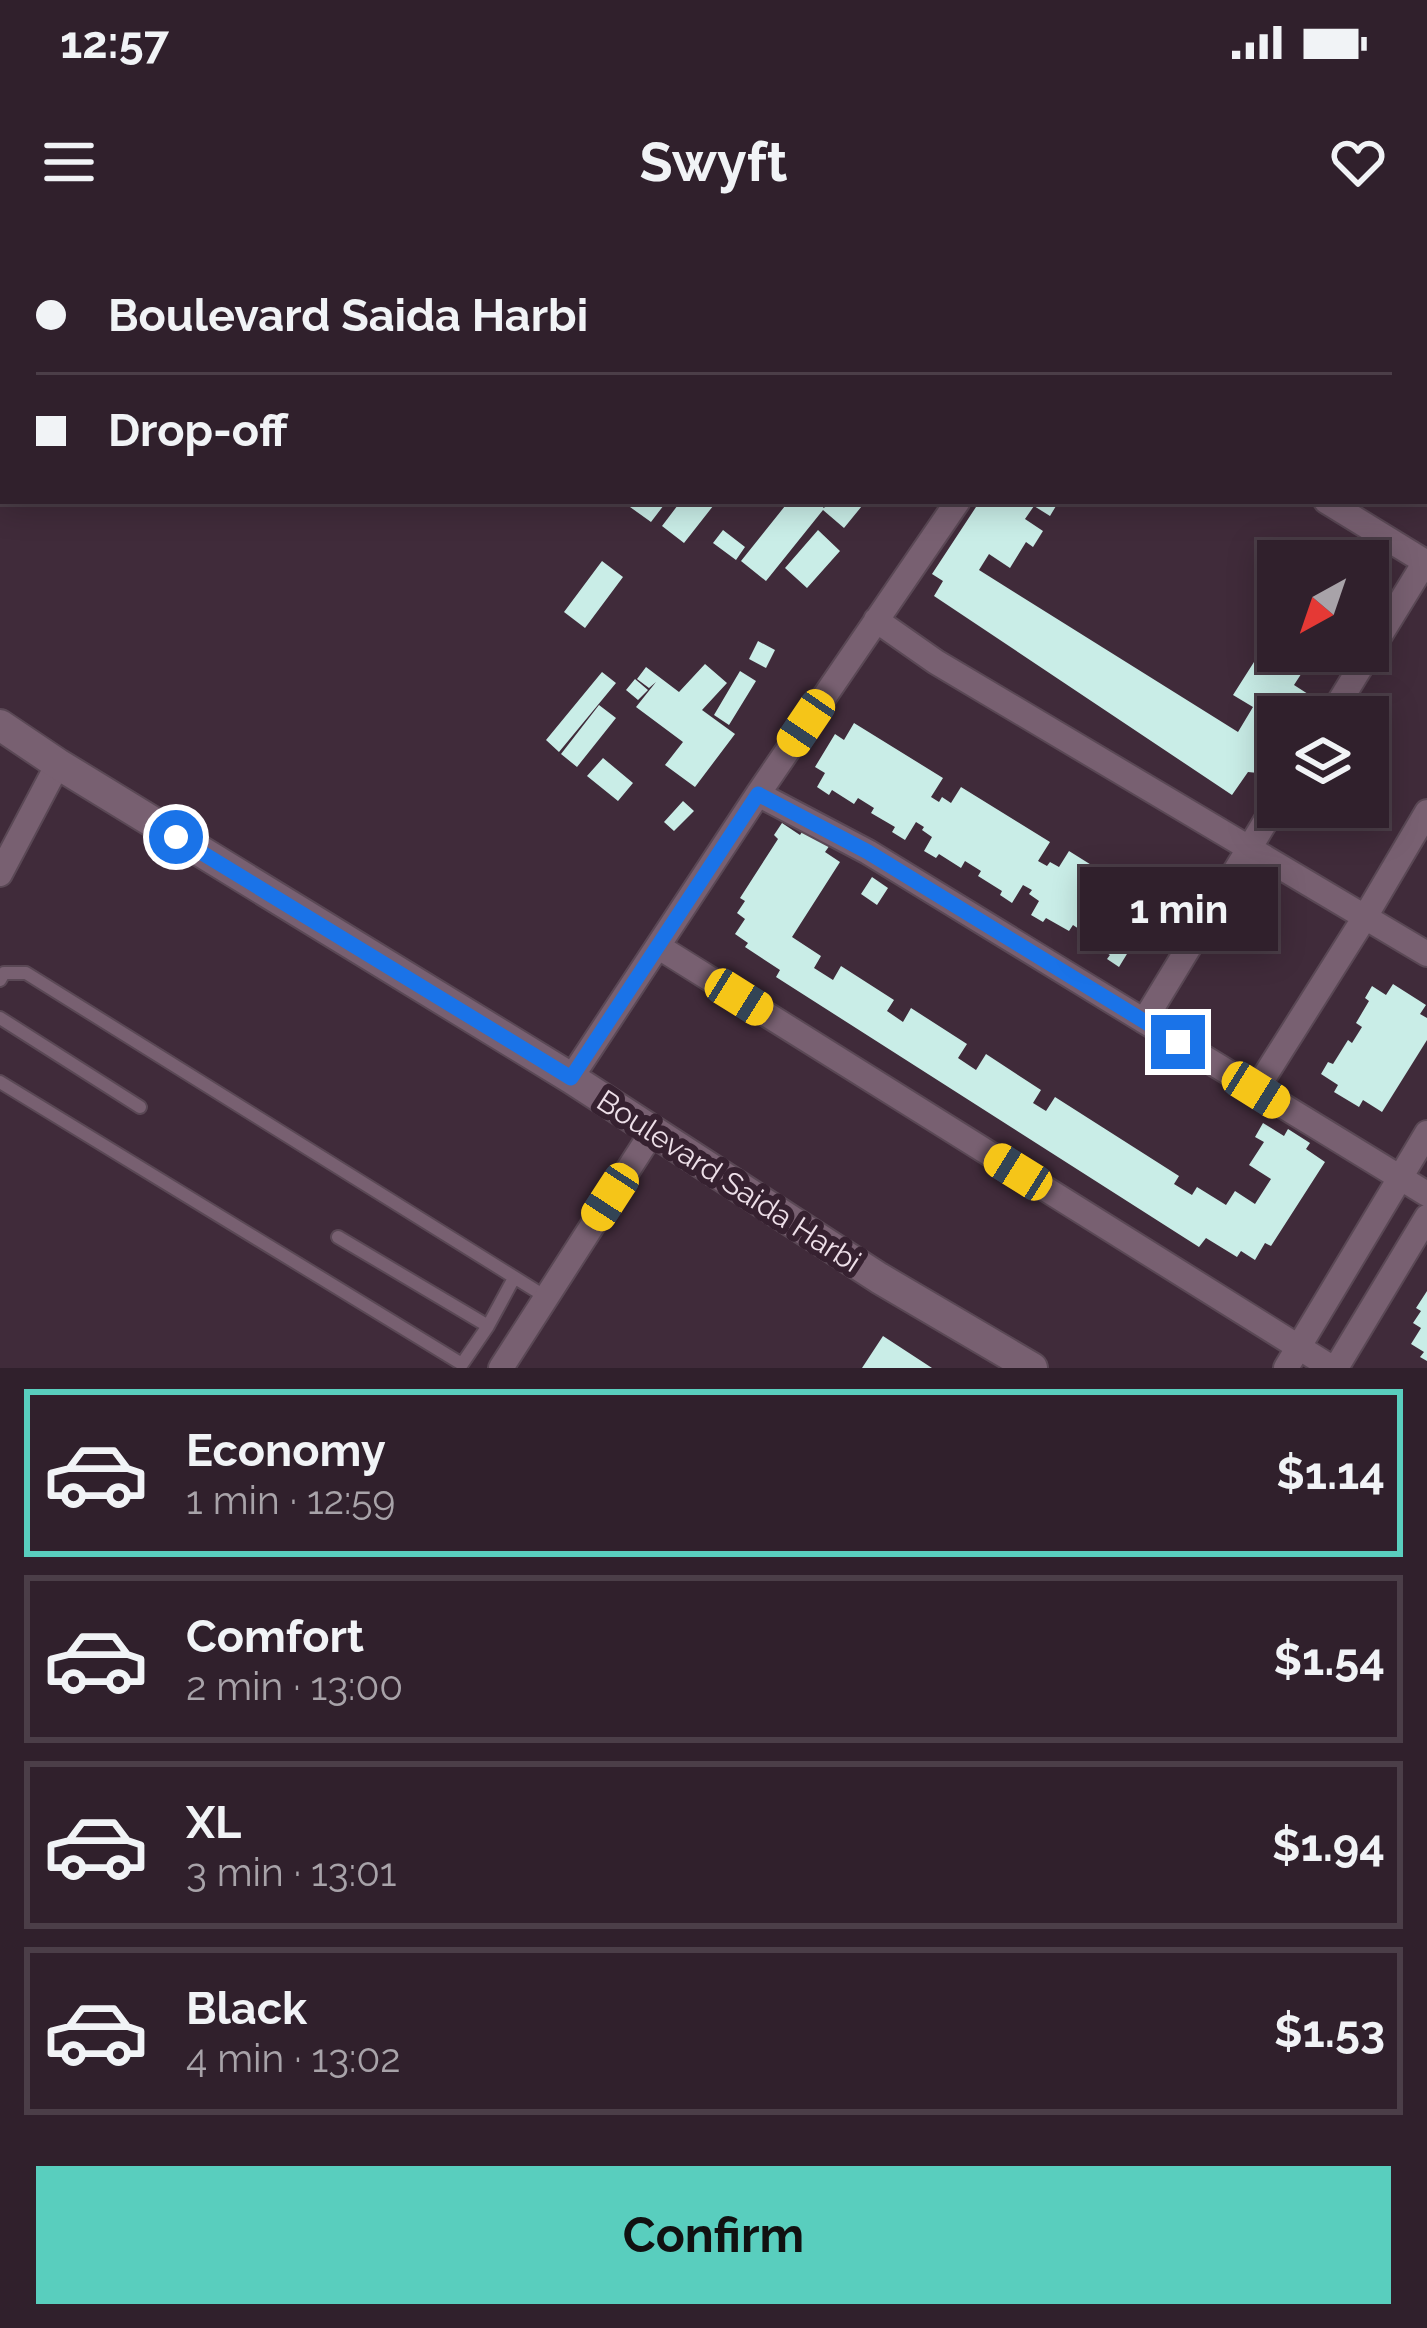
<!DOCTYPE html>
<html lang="en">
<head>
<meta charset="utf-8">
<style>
  :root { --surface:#30202c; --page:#3c2d38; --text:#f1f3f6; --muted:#a8a3a9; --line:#4b3e48; --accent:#59cebe }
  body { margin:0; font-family:Raleway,sans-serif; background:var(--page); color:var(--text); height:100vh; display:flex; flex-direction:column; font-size:45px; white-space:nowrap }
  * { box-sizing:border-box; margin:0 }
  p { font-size:39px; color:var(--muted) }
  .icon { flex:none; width:66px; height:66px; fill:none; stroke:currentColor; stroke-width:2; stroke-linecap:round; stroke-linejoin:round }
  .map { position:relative; height:1128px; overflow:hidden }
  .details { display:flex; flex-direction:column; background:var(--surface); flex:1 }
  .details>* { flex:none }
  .banner { position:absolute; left:0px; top:0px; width:1428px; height:264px; box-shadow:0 6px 30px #0003,0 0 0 3px var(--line); display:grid; align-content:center; height:264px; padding:0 36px; background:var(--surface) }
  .needle { width:78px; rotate:220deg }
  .tools { position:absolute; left:1257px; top:300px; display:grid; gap:24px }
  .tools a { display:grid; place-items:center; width:132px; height:132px; border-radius:0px; background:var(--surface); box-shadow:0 6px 30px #0003,0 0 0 3px var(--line); font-size:60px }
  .end { position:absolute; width:54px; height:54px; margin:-27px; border:15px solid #1a73e8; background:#fff; box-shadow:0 0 0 6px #fff }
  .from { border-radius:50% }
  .bubble { position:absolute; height:84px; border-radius:0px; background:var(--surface); box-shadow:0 6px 30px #0003,0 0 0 3px var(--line); font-size:39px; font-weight:700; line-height:84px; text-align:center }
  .car { position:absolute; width:36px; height:72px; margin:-36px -18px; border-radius:15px; box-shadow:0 0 9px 3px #0007; background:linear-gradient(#f5c518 24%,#345 0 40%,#f5c518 0 76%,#345 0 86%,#f5c518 0) }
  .banner b { display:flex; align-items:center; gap:42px; height:114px; font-size:45px }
  .banner b+b { border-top:3px solid var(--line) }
  .banner i { width:30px; height:30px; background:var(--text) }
  ul { padding:21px 0 0; list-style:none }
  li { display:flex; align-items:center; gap:36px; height:168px; margin:0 24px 18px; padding:0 12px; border:6px solid var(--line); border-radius:0px }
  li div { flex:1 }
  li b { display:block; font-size:45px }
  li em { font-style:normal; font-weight:700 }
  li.current { border-color:var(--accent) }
  li>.icon { width:108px; height:108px; stroke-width:1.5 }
  .primary-button { display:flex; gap:24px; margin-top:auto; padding:24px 36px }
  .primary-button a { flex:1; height:138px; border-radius:0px; background:var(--accent); color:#111; font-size:48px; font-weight:700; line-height:138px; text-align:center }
  .status { display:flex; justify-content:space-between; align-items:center; height:84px; padding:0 60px; background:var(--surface); direction:ltr }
  .status svg { height:33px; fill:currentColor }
  header { display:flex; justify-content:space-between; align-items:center; height:156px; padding:0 36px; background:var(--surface); font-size:54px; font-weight:700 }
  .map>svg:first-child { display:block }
  .building { fill:#c9ede7 }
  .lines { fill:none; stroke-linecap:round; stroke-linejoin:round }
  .service-casing { stroke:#5a4855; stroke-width:16 }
  .minor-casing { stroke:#5a4855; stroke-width:28 }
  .tertiary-casing { stroke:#5a4855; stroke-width:34 }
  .path { stroke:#9e8d99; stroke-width:4.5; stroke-dasharray:9 9; stroke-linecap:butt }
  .service { stroke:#786071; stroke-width:12 }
  .minor { stroke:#786071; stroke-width:24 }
  .tertiary { stroke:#786071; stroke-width:30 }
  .route { stroke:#1a73e8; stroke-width:15 }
  .labels { text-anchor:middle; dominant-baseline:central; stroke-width:12; stroke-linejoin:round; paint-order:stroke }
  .street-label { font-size:30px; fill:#eddfe8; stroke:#362130 }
</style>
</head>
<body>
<div class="status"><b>12:57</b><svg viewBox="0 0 49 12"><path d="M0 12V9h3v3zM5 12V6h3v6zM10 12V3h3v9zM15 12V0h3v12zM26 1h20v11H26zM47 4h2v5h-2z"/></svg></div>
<header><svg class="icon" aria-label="menu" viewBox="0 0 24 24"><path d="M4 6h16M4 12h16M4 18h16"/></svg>Swyft<svg class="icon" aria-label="heart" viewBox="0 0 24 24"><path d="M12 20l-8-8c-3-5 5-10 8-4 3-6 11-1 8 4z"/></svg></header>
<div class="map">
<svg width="1427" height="1128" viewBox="0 0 1427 1128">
  <rect width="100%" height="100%" fill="#402b3a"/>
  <path class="building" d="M634,261H667L651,282L630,267Z
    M681,261H717L684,303L662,286Z
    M789,261H815L824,268L830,261H866L844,288L823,270L766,341L741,321Z
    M966,261H991L994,263L996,261H1059L1050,276L1034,266L1025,279L1043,291L1033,307L1026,302L1010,328L989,314L979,330L1238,492L1253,467L1233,455L1254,422L1266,429L1277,411L1260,401L1278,382V411H1329L1314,433L1305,428L1294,445L1308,454L1293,477H1278V500L1258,533L1248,532L1232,555L934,356L943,341L932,334L976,267Z
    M723,290L745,307L736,320L713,303Z
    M818,290L840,311L807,348L785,328Z
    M1329,301L1360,321H1317Z
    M602,321L623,337L585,388L564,372Z
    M758,401L775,410L766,428L749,419Z
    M705,424L727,443L702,470L735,494L695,547L665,525L683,502L636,467L656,442L649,448L637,439L646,427L679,452Z
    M740,431L756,441L729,485L714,475Z
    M602,432L616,443L559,512L546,500Z
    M635,439L648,450L638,460L626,450Z
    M599,465L616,478L577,527L561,514Z
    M854,483L943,538L931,557L939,562L942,557L951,563L961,547L1050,602L1038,621L1047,626L1050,622L1059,627L1069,611L1157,666L1146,685L1153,689L1138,714L1130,709L1119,727L1107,719L1110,715L1085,700L1088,695L1073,685L1069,691L1046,678L1043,682L1031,675L1039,661L1029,654L1032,650L1023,645L1012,663L1000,655L1002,651L978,636L981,631L965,621L961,628L939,614L936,618L924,611L932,597L922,590L924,587L916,582L905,600L892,592L895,587L871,573L874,568L858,558L854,564L832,550L829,555L817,547L825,533L815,527L835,494L844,500Z
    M603,518L633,543L618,561L587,536Z
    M683,561L694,571L674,591L664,582Z
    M782,583L800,595L804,589L830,605L825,612L840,622L792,697L821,716L814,728L833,740L841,726L894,760L887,771L903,782L911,768L967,804L958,818L976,830L986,814L1041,850L1033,863L1046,871L1055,857L1179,936L1174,944L1192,955L1197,947L1226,965L1235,951L1255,964L1271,939L1249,925L1264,902L1255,897L1263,883L1284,896L1288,889L1310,903L1306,909L1325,922L1271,1006L1265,1003L1255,1020L1241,1011L1237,1017L1206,998L1199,1007L776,737L780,730L745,707L748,703L735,694L745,679L737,673L745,661L740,658L778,599L774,595Z
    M872,637L888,648L877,665L861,654Z
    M1393,744L1426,765L1420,774L1427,778V800L1382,872L1363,860L1359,867L1334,852L1338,845L1321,834L1328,822L1333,824L1348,800L1352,803L1362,787L1356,783L1369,761L1365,758L1372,746L1386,755Z
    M1427,1051V1121L1420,1117L1424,1112L1411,1104L1421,1088L1413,1083L1421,1071L1416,1068Z
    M883,1096L932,1128H862Z"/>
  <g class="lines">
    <g class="service-casing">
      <path id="service" d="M0,740L4,733H26L546,1057
        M0,778L140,867
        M0,842L462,1124L488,1086
        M338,997L488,1086L514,1038"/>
    </g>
    <g class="minor-casing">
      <path id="minor" d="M1326,261L1427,323
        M876,380L936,422L1427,714
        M1330,477L1425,322
        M758,554L868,612L1427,954
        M0,634L58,524
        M659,707L1332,1128
        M1144,781L1278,561
        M571,838L758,554L958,261
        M1256,850L1365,677L1427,572
        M501,1128L653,891
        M1286,1128L1427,893
        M1336,1128L1427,977"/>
    </g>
    <g class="tertiary-casing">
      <path id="tertiary" d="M0,485L58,524L571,838L879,1038L1032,1128"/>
    </g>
    <path class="path" d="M985,0L993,3
      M1065,3L1067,0"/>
    <use href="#service" class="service"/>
    <use href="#minor" class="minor"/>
    <use href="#tertiary" class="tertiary"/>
  </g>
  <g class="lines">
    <path class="route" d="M176,597L571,838L758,554L868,612L1178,802"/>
  </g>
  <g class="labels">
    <g class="street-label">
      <text transform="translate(729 941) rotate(33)">Boulevard Saida Harbi</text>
    </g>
  </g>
</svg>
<div class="tools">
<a><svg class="needle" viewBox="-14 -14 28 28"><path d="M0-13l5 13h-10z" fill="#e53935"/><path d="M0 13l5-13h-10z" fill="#a8a3a9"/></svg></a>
<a><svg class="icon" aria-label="layers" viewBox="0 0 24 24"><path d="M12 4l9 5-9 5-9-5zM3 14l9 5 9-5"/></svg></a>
</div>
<i class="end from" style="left:176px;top:597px"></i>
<i class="end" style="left:1178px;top:802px"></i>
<div class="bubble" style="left:1080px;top:627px;width:198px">1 min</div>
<i class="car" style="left:806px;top:483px;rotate:214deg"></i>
<i class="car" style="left:739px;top:757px;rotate:122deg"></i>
<i class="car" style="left:1256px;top:850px;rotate:122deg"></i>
<i class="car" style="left:1018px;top:932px;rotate:302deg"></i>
<i class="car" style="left:610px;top:957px;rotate:213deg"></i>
<div class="banner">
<b><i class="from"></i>Boulevard Saida Harbi</b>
<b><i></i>Drop-off</b>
</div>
</div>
<section class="details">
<ul>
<li class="current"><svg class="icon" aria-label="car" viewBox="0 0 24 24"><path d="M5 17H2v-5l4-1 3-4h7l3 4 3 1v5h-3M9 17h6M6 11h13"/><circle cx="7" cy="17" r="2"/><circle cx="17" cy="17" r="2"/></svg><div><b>Economy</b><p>1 min · 12:59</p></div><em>$1.14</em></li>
<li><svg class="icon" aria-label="car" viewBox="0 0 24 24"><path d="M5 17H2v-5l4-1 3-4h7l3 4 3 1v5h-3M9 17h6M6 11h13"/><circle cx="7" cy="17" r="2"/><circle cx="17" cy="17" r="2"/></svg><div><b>Comfort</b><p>2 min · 13:00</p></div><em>$1.54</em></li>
<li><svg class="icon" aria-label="car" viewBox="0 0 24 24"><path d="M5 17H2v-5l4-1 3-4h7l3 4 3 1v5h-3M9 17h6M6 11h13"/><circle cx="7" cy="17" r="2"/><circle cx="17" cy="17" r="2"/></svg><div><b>XL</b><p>3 min · 13:01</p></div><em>$1.94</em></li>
<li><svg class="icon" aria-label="car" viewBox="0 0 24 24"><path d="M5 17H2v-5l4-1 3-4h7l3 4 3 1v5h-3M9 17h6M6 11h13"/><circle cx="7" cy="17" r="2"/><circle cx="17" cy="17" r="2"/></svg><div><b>Black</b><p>4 min · 13:02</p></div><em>$1.53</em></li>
</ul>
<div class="primary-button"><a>Confirm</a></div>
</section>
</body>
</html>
